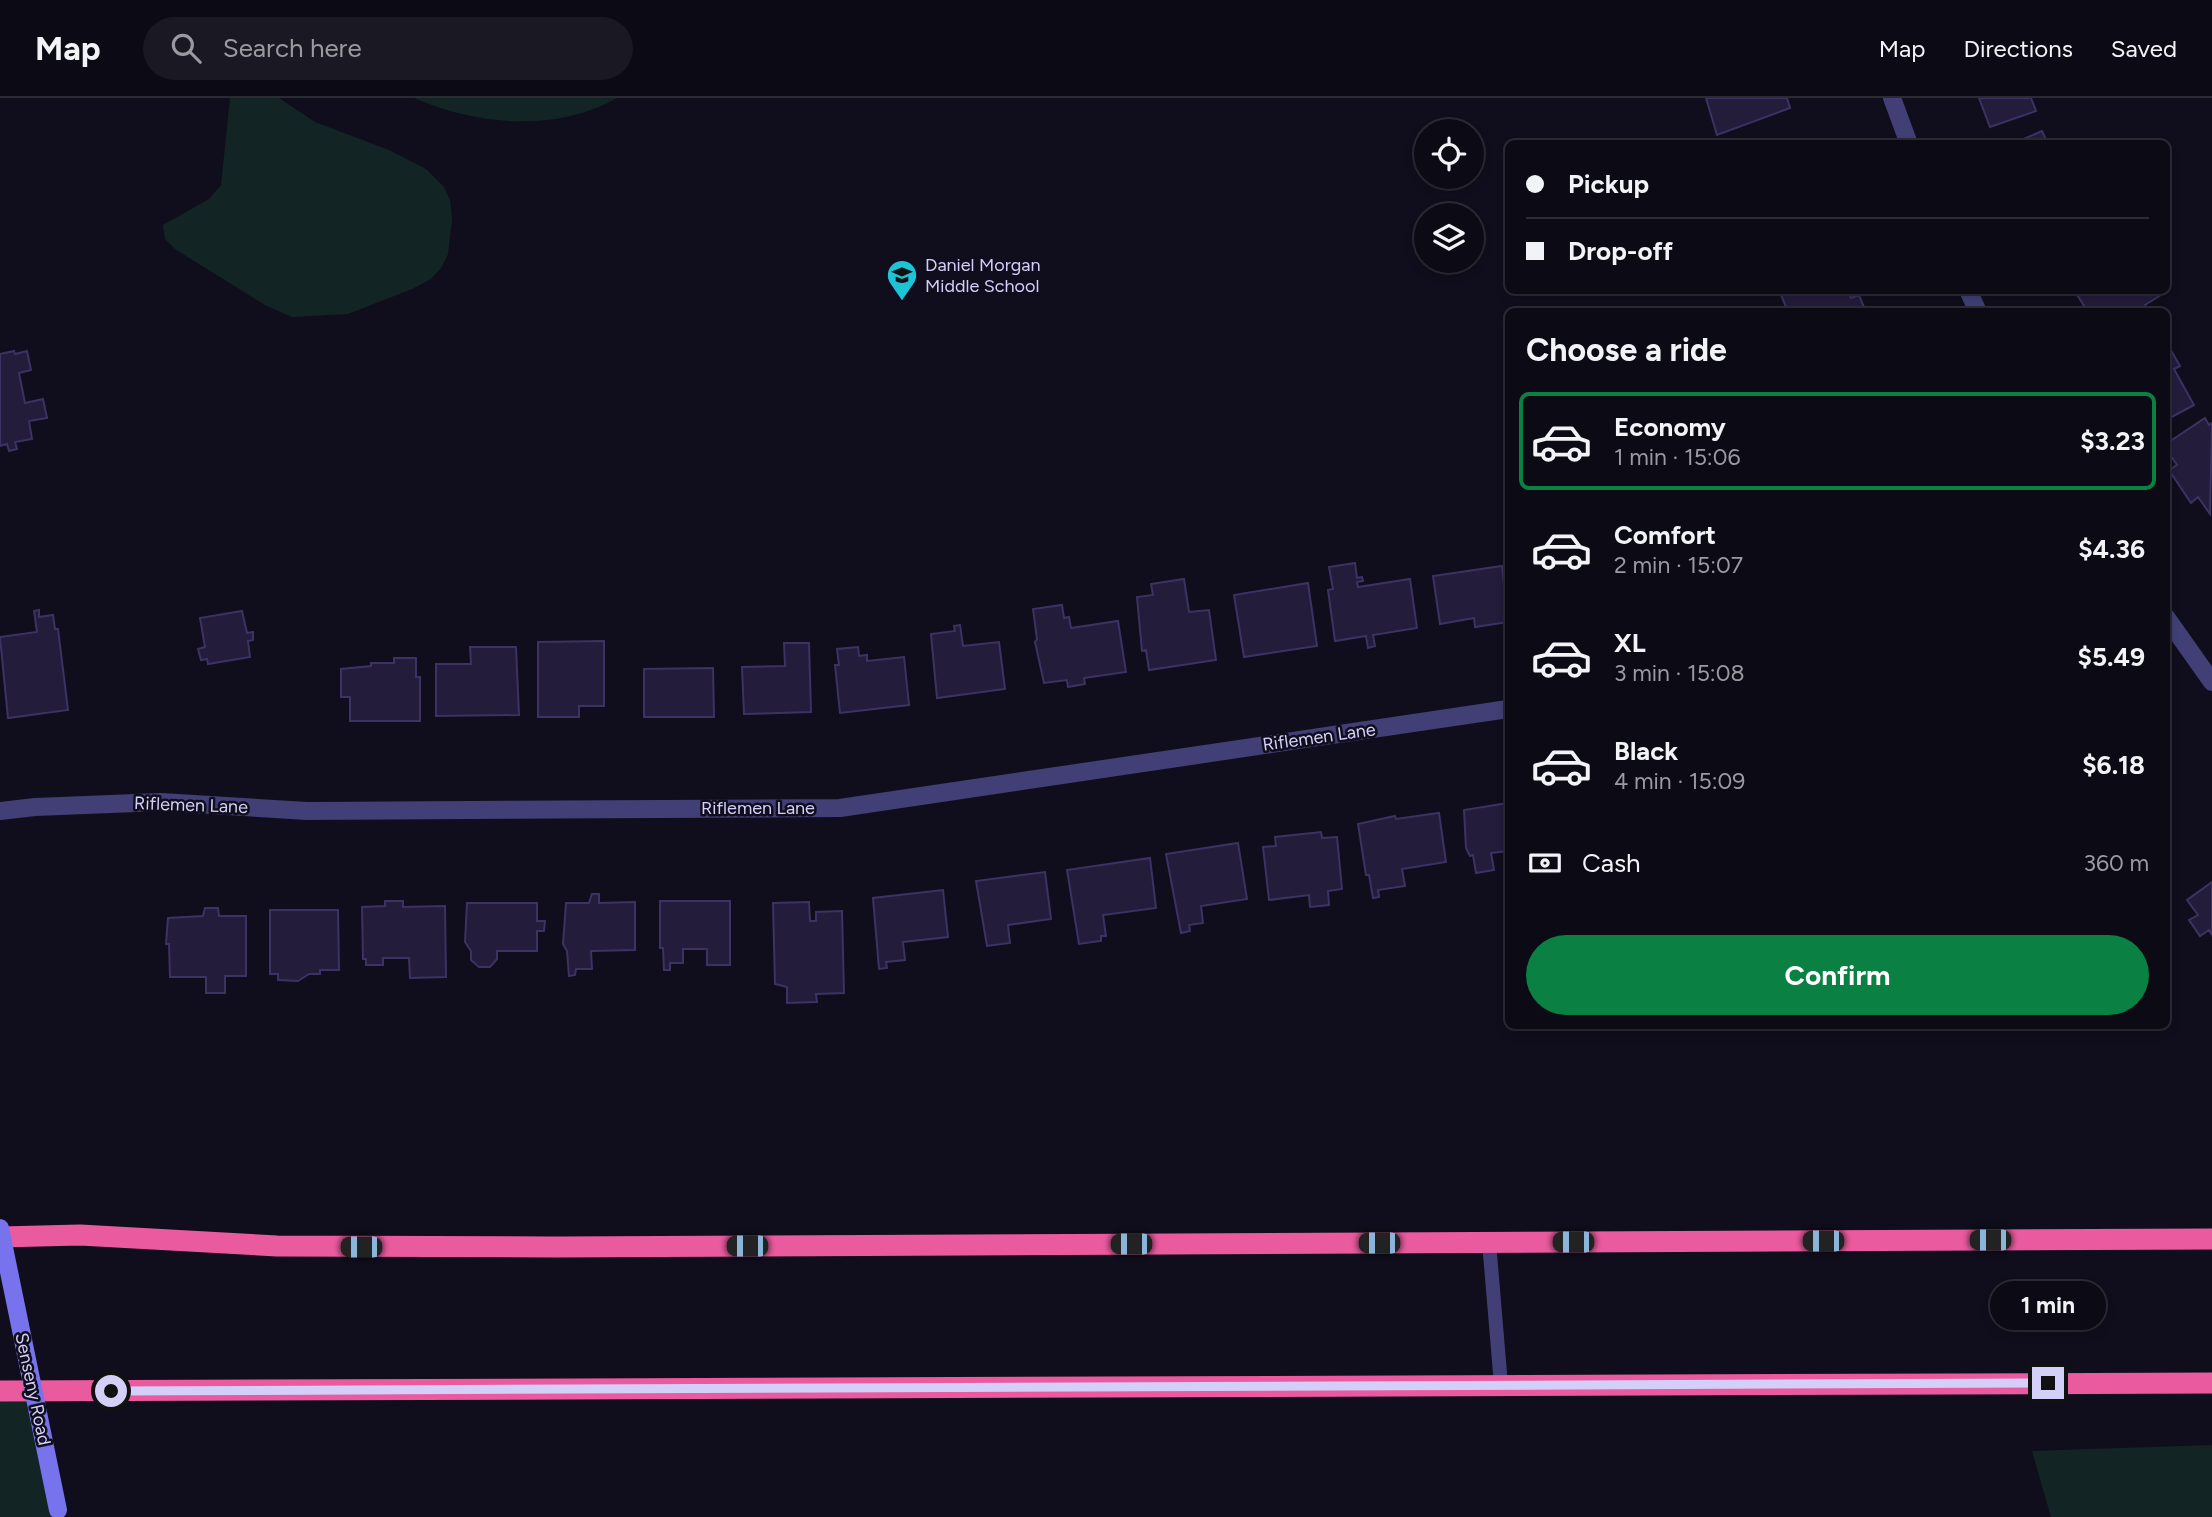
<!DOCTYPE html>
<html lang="en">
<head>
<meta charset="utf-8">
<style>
  :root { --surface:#0c0a15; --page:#1a1822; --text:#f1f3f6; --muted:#9a9aa0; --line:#2c2b34; --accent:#0b8043 }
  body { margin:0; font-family:Figtree,sans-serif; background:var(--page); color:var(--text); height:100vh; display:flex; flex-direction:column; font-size:26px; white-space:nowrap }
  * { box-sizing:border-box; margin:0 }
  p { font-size:23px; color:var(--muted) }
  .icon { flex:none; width:38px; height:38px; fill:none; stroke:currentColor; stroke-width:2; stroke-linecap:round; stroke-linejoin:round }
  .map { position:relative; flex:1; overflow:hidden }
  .drawer { position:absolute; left:1505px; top:210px; width:665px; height:721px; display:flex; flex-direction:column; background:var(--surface); border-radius:10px; box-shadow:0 4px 10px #0003,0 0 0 2px var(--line) }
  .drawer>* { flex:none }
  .banner { position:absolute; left:1505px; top:42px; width:665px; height:154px; border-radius:10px; box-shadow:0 4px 10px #0003,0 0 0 2px var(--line); display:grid; align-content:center; height:154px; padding:0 21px; background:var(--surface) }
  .controls { position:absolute; left:1414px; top:21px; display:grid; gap:14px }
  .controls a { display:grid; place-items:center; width:70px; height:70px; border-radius:50%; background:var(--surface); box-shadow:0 4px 10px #0003,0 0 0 2px var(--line); font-size:35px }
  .end { position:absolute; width:32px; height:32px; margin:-16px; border:9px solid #d4cff9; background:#111; box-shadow:0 0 0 4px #111 }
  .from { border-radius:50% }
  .bubble { position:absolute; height:49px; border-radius:24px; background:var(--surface); box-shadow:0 4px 10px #0003,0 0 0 2px var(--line); font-size:23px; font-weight:700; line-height:49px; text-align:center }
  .car { position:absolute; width:21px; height:42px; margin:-21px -10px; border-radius:9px; box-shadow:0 0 5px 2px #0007; background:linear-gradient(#222 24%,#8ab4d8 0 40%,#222 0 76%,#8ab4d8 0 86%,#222 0) }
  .banner b { display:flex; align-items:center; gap:24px; height:66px; font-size:26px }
  .banner b+b { border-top:2px solid var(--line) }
  .banner i { width:18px; height:18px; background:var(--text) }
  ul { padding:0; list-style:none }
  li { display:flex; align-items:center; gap:21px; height:98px; margin:0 14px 10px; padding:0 7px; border:4px solid transparent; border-radius:10px }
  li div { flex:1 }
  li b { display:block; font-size:26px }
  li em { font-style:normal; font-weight:700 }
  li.active { border-color:var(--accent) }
  li>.icon { width:63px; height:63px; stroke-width:1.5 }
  h2 { padding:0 21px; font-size:32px; line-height:84px }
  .pay { display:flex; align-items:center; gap:18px; height:77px; padding:0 21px; font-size:26px }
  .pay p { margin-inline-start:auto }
  .action { display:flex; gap:14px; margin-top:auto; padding:14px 21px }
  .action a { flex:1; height:80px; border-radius:42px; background:var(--accent); color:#fff; font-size:28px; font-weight:700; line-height:80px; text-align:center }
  header { display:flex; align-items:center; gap:42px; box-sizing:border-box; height:98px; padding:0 35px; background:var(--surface); border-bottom:2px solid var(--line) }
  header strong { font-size:33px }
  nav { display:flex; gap:38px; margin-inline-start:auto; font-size:24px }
  .search { width:490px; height:63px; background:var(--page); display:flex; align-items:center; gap:18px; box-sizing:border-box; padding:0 24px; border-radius:38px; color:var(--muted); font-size:26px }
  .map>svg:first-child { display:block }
  .green { fill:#122524 }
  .building { fill:#231c3a; stroke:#3c3263; stroke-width:2 }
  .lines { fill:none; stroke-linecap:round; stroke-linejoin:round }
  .lane { stroke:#413f75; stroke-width:14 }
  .street { stroke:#413f75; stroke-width:18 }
  .highway { stroke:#e95a9e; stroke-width:21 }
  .secondary-bridge { stroke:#7673ec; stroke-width:18 }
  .route { stroke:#d4cff9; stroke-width:9 }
  .labels { text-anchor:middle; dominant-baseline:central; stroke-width:5; stroke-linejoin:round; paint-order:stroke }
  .poi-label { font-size:18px; fill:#d4cff9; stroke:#100e1c; text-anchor:start }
  .street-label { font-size:18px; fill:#d4cff9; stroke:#100e1c }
</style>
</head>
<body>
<header>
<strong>Map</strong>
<div class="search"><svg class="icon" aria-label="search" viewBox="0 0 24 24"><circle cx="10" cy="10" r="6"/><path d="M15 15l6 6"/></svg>Search here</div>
<nav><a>Map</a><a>Directions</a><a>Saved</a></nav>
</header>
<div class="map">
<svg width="2212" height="1419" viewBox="0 0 2212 1419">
  <rect width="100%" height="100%" fill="#100e1c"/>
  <path class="green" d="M230,0H279L315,24L389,52L426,71L444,89L450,102L452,121L448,156L441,170L431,181L412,191L348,216L292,219L265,207L175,151L165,141L163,127L209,101L221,87Z
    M414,0H617C556,35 476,27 414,0Z
    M30,1293L59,1419H0V1294Z
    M2212,1347V1419H2051L2032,1353Z"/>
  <path class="building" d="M1706,0H1787L1790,10L1717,37Z
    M1979,0H2031L2036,13L1990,29Z
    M2042,33L2048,46H2012Z
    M1779,192H1847L1851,200L1859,197L1866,214H1788Z
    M2074,192H2158L2161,197L2145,207L2149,214H2088Z
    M14,253L15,256L27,253L31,272L19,275L25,305L43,301L47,320L29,323L32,341L15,344L17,351L9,353L7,346L0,348V256Z
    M2172,254L2180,268L2174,271L2194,307L2166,322V257Z
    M2205,320L2209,327L2212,325L2210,416L2198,399L2191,405L2169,372L2177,367L2166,351V346Z
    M1355,465L1357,480L1362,479L1363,483L1357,484L1358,489L1410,481L1417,530L1373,537L1375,548L1368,550L1366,538L1335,543L1328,492L1333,491L1329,469Z
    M1502,468L1508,524L1475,529L1474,520L1440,526L1433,478Z
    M1184,481L1189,514L1209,512L1216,562L1149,572L1146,552L1142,553L1137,499L1153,497L1151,486Z
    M1308,485L1317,548L1244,559L1234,497Z
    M1062,507L1064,520L1069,519L1071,530L1118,523L1126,574L1084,580L1085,586L1068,589L1067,582L1044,585L1035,544L1037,541L1033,511Z
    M39,512V519L53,517L55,531H58L68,612L8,620L0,539L37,534L34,513Z
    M242,513L247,535L253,534V542L248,543L250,559L208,566L207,561L201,562L198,551L205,549L200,520Z
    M960,527L963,548L999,544L1005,591L937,600L931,536L955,533L954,528Z
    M604,543V608H579V619H538V544Z
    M784,545H809L811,614L744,616L742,569L785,568Z
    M470,549H516L519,617L436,618V566H471Z
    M858,549L859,558L867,557V563L904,559L909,607L840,615L835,567H839L837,551Z
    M394,560H416V579H420V623H350V599H341V571L371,568V565H394Z
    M713,570L714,619H644V571Z
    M1508,705V753L1491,755L1494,772L1476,775L1473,757L1470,758L1466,750L1464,712Z
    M1439,715L1446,764L1402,771L1405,788L1378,792L1379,799L1373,800L1369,777H1366L1358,726L1395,718L1396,721Z
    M1321,734L1322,740L1337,739L1342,791L1328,793L1329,807L1310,809L1309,797L1269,802L1263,749L1276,748L1275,739Z
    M1238,745L1247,801L1201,808L1203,825L1189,827L1190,833L1181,835L1166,756Z
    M1150,760L1156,810L1103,817L1106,838H1101V843L1079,846L1067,772Z
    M1045,774L1051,821L1008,827L1010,845L987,848L976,783Z
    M2212,784V837L2209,832L2200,838L2189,822L2198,817L2187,802Z
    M943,792L948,839L903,844L905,862L886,864L887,870L879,871L873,800Z
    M592,796H599V805L635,804V852L591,853L592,871H576L575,877L569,878L567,853L563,846L566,805H589Z
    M385,803H403V809L445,808L446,879L410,880L409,860H383V867H366V861H363L362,809L385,808Z
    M660,803H730V867H707V851H683V865H670V872H664L663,850H660Z
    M809,804L810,823H816V814L842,813L844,895L816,896L817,904L787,905V889L775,886L773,805Z
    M467,805H537V823H545L544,833H537V853H497V861L490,869H479L471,862V853L465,844Z
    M205,810H218L219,818H246V878H225V895H206V879H170L169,846H166L168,820L203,818Z
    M270,812H338L339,872H320V876H309L298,883L278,882V876H270Z"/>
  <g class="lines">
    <path class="lane" d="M1489,1144L1501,1287"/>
    <path class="street" d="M1892,0L1909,46
      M1968,192L1978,214
      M2166,519L2212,584
      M0,713L35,709L161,704L307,713L840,710L1508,611"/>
    <path class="highway" d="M0,1139L80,1137L277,1148L557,1149L2212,1141
      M0,1293L2212,1285"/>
    <path class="secondary-bridge" d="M0,1130L58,1412"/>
  </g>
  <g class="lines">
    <path class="route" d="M111,1293L2048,1285"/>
  </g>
  <defs>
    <g id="school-pin" transform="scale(1.575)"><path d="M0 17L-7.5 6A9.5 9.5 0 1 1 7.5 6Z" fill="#1dc4d7" stroke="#100e1c"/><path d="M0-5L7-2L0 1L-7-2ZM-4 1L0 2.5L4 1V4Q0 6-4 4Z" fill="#111"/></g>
  </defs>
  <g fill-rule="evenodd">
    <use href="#school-pin" x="902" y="177"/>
  </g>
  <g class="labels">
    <g class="poi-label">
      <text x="925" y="167">Daniel Morgan<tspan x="925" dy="21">Middle School</tspan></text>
    </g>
    <g class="street-label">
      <text transform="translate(1319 639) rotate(-8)">Riflemen Lane</text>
      <text transform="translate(191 707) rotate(2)">Riflemen Lane</text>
      <text x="758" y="710">Riflemen Lane</text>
      <text transform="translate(33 1291) rotate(78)">Senseny Road</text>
    </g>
  </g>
</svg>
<div class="controls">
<a><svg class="icon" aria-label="locate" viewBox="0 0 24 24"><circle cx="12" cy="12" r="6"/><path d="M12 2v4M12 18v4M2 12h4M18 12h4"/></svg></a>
<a><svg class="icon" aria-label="layers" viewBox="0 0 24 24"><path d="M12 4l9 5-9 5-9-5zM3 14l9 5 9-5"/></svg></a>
</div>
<i class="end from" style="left:111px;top:1293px"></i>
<i class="end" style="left:2048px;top:1285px"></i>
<div class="bubble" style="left:1990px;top:1183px;width:116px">1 min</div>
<i class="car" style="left:1990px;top:1142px;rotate:270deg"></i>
<i class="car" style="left:1823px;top:1143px;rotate:270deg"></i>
<i class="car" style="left:1573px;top:1144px;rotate:270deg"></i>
<i class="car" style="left:1379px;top:1145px;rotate:270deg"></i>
<i class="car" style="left:1131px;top:1146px;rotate:270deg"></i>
<i class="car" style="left:747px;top:1148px;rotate:270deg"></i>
<i class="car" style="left:361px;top:1149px;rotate:270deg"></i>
<div class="banner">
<b><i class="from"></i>Pickup</b>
<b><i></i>Drop-off</b>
</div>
<section class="drawer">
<h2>Choose a ride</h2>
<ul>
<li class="active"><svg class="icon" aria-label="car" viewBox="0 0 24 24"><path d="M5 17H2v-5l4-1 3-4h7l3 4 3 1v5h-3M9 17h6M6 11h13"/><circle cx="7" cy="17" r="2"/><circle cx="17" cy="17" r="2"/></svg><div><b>Economy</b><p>1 min · 15:06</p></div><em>$3.23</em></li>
<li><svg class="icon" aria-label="car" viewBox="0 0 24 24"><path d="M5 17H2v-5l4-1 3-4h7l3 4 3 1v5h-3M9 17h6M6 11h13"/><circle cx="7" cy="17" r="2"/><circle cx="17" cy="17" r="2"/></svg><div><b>Comfort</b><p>2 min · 15:07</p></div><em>$4.36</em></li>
<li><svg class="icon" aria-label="car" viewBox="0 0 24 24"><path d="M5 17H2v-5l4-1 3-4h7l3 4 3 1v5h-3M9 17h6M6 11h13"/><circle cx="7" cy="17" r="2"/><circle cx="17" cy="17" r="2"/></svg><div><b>XL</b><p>3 min · 15:08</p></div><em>$5.49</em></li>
<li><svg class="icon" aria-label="car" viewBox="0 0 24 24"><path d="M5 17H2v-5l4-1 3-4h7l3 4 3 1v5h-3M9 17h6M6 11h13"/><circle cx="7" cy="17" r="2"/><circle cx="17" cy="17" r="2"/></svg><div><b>Black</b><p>4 min · 15:09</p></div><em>$6.18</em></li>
</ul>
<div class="pay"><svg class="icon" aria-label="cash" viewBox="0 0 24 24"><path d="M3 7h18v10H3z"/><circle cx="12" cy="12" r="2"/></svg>Cash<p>360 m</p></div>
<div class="action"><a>Confirm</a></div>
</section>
</div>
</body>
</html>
